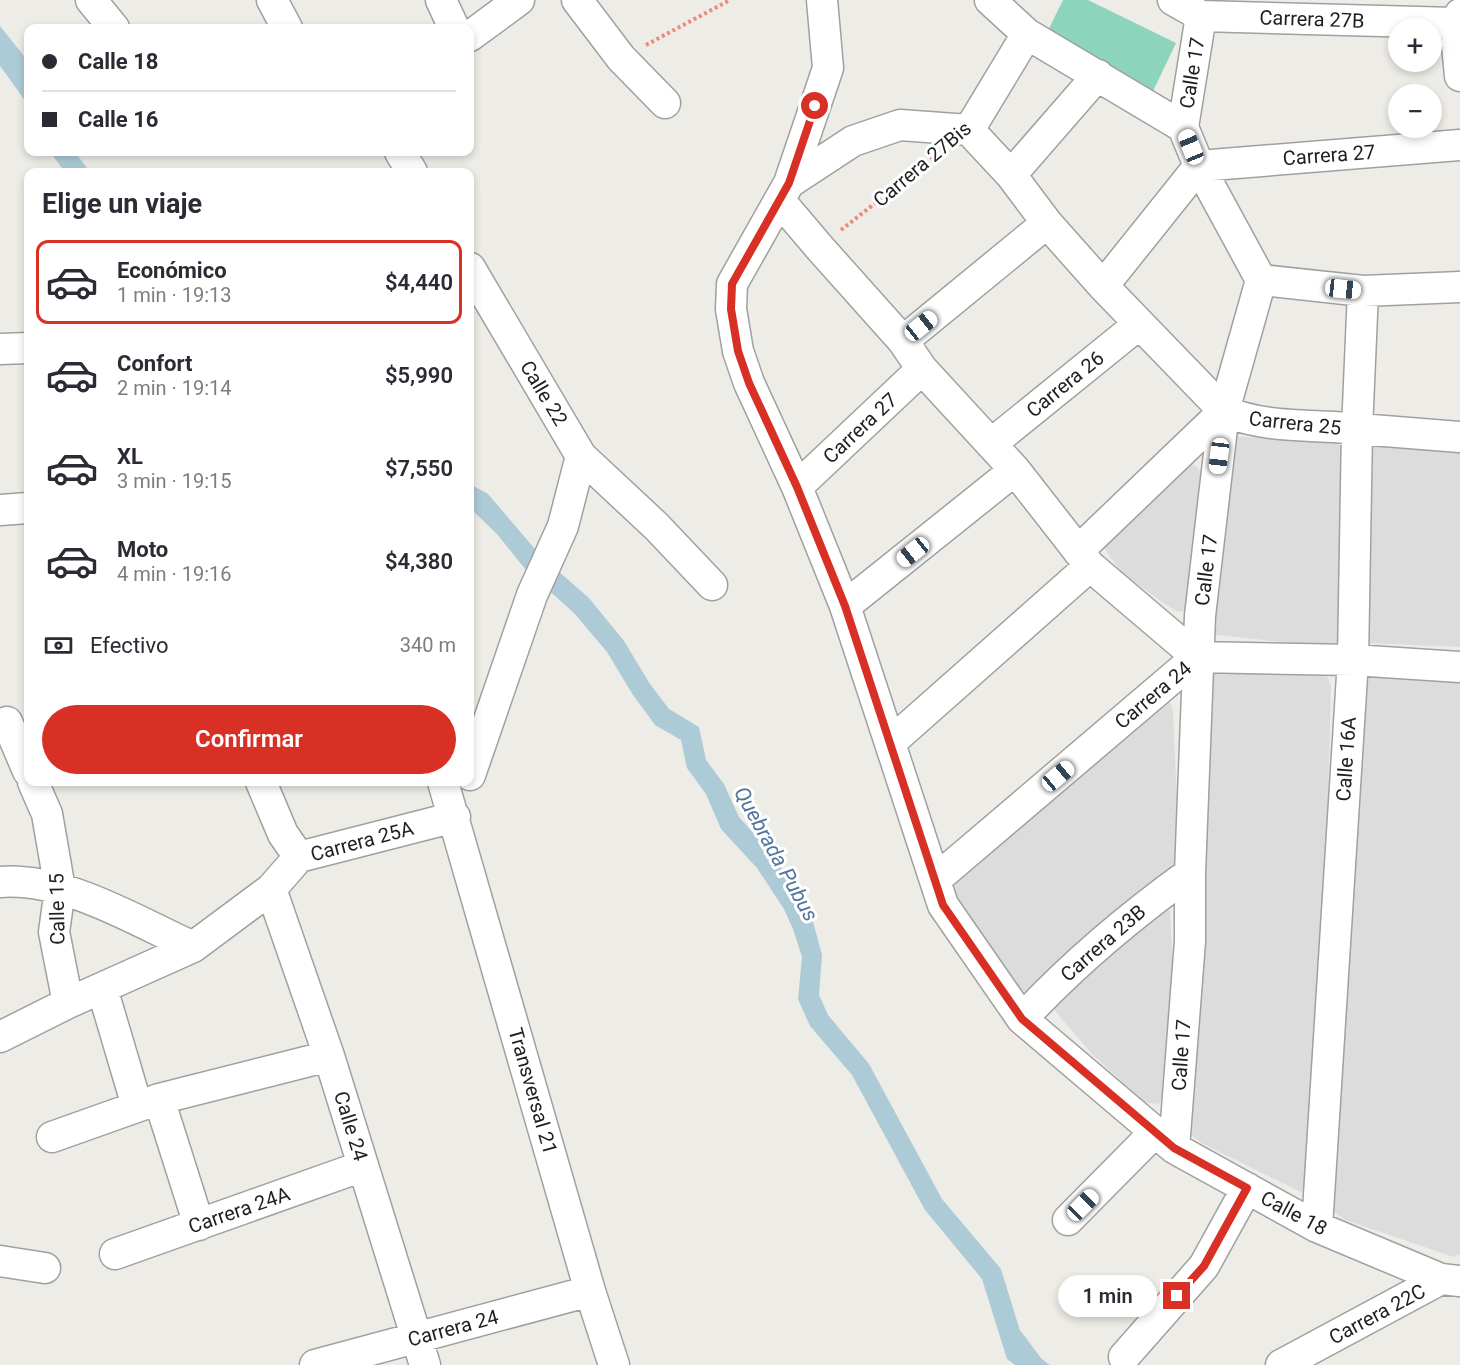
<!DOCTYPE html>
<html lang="es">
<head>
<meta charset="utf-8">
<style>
  :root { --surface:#fff; --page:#f7f7f7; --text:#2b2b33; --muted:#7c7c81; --line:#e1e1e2; --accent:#d93025 }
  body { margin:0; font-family:Roboto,sans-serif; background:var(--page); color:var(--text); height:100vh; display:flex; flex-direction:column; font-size:22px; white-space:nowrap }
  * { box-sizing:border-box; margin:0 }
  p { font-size:20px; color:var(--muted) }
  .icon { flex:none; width:33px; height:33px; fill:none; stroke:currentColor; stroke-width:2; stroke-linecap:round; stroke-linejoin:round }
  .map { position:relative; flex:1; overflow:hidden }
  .drawer { position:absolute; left:24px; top:168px; width:450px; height:618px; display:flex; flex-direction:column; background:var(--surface); border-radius:12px; box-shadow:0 3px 9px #0003 }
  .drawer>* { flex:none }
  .banner { position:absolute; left:24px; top:24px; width:450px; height:132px; border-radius:12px; box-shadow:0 3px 9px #0003; display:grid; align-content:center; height:132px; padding:0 18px; background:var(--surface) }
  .tools { position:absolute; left:1388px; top:18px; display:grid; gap:12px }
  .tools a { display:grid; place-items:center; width:54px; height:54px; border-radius:50%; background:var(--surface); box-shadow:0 3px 9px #0003; font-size:30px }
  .end { position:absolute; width:27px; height:27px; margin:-14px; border:8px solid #d93025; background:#fff; box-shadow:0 0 0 3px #fff }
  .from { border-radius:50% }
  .bubble { position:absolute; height:42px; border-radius:21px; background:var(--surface); box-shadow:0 3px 9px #0003; font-size:20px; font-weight:600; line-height:42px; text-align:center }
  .car { position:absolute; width:18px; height:36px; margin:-18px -9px; border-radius:8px; box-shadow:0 0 4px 2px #0007; background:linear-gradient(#fff 24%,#345 0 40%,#fff 0 76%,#345 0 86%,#fff 0) }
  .banner b { display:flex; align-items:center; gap:21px; height:57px; font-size:22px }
  .banner b+b { border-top:2px solid var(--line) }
  .banner i { width:15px; height:15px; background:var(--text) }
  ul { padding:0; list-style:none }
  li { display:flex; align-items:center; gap:18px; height:84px; margin:0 12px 9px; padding:0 6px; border:3px solid transparent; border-radius:12px }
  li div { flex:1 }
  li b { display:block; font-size:22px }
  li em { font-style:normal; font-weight:600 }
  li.current { border-color:var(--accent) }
  li>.icon { width:54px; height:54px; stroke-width:1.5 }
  h2 { padding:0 18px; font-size:27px; line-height:72px }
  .pay { display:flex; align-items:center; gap:15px; height:66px; padding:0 18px; font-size:22px }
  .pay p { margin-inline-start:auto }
  .primary-button { display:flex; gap:12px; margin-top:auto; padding:12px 18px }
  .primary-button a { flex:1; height:69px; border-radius:36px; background:var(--accent); color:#fff; font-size:24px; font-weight:600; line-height:69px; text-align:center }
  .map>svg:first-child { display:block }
  .residential { fill:#dddcdc }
  .pitch { fill:#8dd4bc }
  .water { fill:#accbd7 }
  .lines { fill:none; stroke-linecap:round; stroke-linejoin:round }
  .stream { stroke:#accbd7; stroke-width:8 }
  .minor-casing { stroke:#a0a0a0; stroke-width:33 }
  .path { stroke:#ea8b7c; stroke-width:4; stroke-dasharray:3 3; stroke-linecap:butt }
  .minor { stroke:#fff; stroke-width:30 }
  .route { stroke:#d93025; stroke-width:8 }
  .labels { text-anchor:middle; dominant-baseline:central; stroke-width:6; stroke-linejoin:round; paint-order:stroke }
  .street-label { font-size:20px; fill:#1f1f1f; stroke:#fff }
  .water-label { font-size:21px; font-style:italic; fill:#53759d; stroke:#fff }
</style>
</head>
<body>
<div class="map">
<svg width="1460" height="1365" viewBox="0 0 1460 1365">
  <rect width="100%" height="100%" fill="#eeece6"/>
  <path class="residential" d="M1229,436L1335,443L1343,447V641L1336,648L1210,634Z
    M1370,445L1460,446V647L1366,643Z
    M1188,465H1195L1202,473L1189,612L1176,611L1166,605L1121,572L1104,548L1102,542Z
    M1206,670H1321L1327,676L1331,686L1318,1165L1305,1194L1203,1144L1187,1132Z
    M1366,676L1459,681L1460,683V1254L1454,1257L1345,1220L1335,1213L1331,1200Z
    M1165,700L1170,703L1173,711L1179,847L1177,861L1169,874L1034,990L1026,992L1019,989L948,889L956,879Z
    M1166,907L1170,911L1173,972L1167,1097L1158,1104L1144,1102L1092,1054L1056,1012L1052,1003Z"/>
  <path class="pitch" d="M1063,0H1088L1176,43L1144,110L1035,57Z"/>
  <path class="water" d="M0,26L28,61V100L14,75L0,58Z
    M50,152H75L90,172H65Z
    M470,484L488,494L541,556L589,598L624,641L650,684L669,709L699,727L706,760L724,784L739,817L773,855L802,899L813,922L822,955L819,995L828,1015L869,1064L942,1199L1001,1269L1025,1347L1050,1365H1015L1007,1359L982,1279L925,1210L852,1075L810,1026L798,999L802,957L793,929L784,909L757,868L721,829L706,794L687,768L681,740L655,725L633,695L607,652L574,613L526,570L497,534L470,508Z"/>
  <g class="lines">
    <path class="stream" d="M0,59L28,98
      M1018,1334L1041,1365"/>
    <g class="minor-casing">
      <path id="minor" d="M91,0L114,28
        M272,0L287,28
        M441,0L454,28
        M577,0L621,58L665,103
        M822,0L828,68L789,183L732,284L731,309L738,351L749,383L797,487L845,606L943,905L1022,1019L1174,1148L1317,1227L1441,1279L1460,1281
        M990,0L1027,34L1183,127
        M1173,0L1201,16L1455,23
        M1460,14L1455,23L1460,76
        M470,36L519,0
        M969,130L1011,175L1047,223L1103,286L1224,411C1260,426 1296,425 1334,427C1376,430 1418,434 1460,437
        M969,130L1027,34
        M400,152L412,172
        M1011,175L1098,75
        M789,183L853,141L900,125L969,130
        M780,201L819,247L903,341L922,369L1015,470L1090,566L1197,657
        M470,268L581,456L563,526L532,595L470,775
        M1261,280L1363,291L1460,287
        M1103,286L1199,166L1460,145
        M903,341L1047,223
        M0,349L28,348
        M991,444L1138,325
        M581,456L656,526L712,585
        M797,487L922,369
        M0,510L28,508
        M1078,551L1224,411
        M845,606L1015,470
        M7,722L28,771
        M890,743L1090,566
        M33,782L47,814L60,889L54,932L68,1003
        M261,782L283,834L299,857
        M443,782L590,1291L614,1365
        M935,880L1197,657L1353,660L1460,667
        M0,882C65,877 136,921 193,947
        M271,889L329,1056L425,1365
        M102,988L137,1106
        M1022,1019C1073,964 1129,917 1190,873
        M0,1037L68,1003L193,947L271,889L299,857L455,817
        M159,1099L199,1225
        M52,1137L159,1099L329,1056
        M1174,1148L1190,941V873L1200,616L1224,411L1261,280L1199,166L1183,127L1201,16
        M1068,1220L1155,1132
        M1317,1227L1353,660L1357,430L1363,291
        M115,1254L363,1166
        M0,1261L45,1268
        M1124,1357L1204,1266L1247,1188
        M315,1365L590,1291
        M1281,1365L1441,1279"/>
    </g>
    <path class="path" d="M646,45L730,0
      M841,230L934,157"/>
    <use href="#minor" class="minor"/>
  </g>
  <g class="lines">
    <path class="route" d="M815,106L789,183L732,284L731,309L738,351L749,383L797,487L845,606L943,905L1022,1019L1174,1148L1247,1188L1204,1266L1177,1296"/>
  </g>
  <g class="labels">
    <g class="street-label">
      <text transform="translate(1312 19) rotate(2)">Carrera 27B</text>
      <text transform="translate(1192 73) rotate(-81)">Calle 17</text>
      <text transform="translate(1329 155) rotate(-4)">Carrera 27</text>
      <text transform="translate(922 164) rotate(-40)">Carrera 27Bis</text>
      <text transform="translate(1065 384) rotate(-39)">Carrera 26</text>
      <text transform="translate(544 393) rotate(59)">Calle 22</text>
      <text transform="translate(1295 423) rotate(6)">Carrera 25</text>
      <text transform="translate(860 428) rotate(-43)">Carrera 27</text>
      <text transform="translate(1206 570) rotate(-83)">Calle 17</text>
      <text transform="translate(1153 695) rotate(-40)">Carrera 24</text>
      <text transform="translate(1346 759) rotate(-86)">Calle 16A</text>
      <text transform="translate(362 841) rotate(-15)">Carrera 25A</text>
      <text transform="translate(57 909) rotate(-91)">Calle 15</text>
      <text transform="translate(1103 943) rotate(-41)">Carrera 23B</text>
      <text transform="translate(1181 1055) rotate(-86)">Calle 17</text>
      <text transform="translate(533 1091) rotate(74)">Transversal 21</text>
      <text transform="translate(351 1126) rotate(73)">Calle 24</text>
      <text transform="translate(239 1210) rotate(-19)">Carrera 24A</text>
      <text transform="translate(1294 1213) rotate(28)">Calle 18</text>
      <text transform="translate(1377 1314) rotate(-28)">Carrera 22C</text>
      <text transform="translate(453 1328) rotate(-15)">Carrera 24</text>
    </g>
    <g class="water-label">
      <text transform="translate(776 854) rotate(61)">Quebrada Pubus</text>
    </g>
  </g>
</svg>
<div class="tools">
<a>+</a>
<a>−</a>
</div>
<i class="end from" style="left:815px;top:106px"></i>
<i class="end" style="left:1177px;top:1296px"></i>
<div class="bubble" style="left:1058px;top:1275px;width:99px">1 min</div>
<i class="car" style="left:1191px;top:147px;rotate:338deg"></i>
<i class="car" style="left:1343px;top:289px;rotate:96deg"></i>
<i class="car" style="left:921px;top:326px;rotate:51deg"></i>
<i class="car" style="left:1219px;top:456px;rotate:187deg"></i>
<i class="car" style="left:913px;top:552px;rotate:231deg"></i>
<i class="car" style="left:1058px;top:776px;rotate:50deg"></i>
<i class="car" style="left:1083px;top:1205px;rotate:45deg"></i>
<div class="banner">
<b><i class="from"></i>Calle 18</b>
<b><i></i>Calle 16</b>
</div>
<section class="drawer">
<h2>Elige un viaje</h2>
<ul>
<li class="current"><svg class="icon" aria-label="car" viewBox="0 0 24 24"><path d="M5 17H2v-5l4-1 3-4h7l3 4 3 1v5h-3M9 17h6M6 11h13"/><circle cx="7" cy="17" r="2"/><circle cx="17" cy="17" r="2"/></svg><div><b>Económico</b><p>1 min · 19:13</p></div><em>$4,440</em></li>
<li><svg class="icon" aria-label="car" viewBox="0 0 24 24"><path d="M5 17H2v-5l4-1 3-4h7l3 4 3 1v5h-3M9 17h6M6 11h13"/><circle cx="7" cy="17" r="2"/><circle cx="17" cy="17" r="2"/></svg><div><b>Confort</b><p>2 min · 19:14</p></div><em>$5,990</em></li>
<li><svg class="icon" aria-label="car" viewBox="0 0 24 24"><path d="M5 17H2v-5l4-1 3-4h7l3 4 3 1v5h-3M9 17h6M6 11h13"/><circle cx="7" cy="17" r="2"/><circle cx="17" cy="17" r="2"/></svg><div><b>XL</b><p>3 min · 19:15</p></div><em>$7,550</em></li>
<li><svg class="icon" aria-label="car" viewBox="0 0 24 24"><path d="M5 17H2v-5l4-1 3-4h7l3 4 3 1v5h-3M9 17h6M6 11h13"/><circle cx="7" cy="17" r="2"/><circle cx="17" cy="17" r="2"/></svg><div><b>Moto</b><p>4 min · 19:16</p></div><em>$4,380</em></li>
</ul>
<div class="pay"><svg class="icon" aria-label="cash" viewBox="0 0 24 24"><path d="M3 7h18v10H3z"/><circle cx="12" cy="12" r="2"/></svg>Efectivo<p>340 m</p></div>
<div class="primary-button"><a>Confirmar</a></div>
</section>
</div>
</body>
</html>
